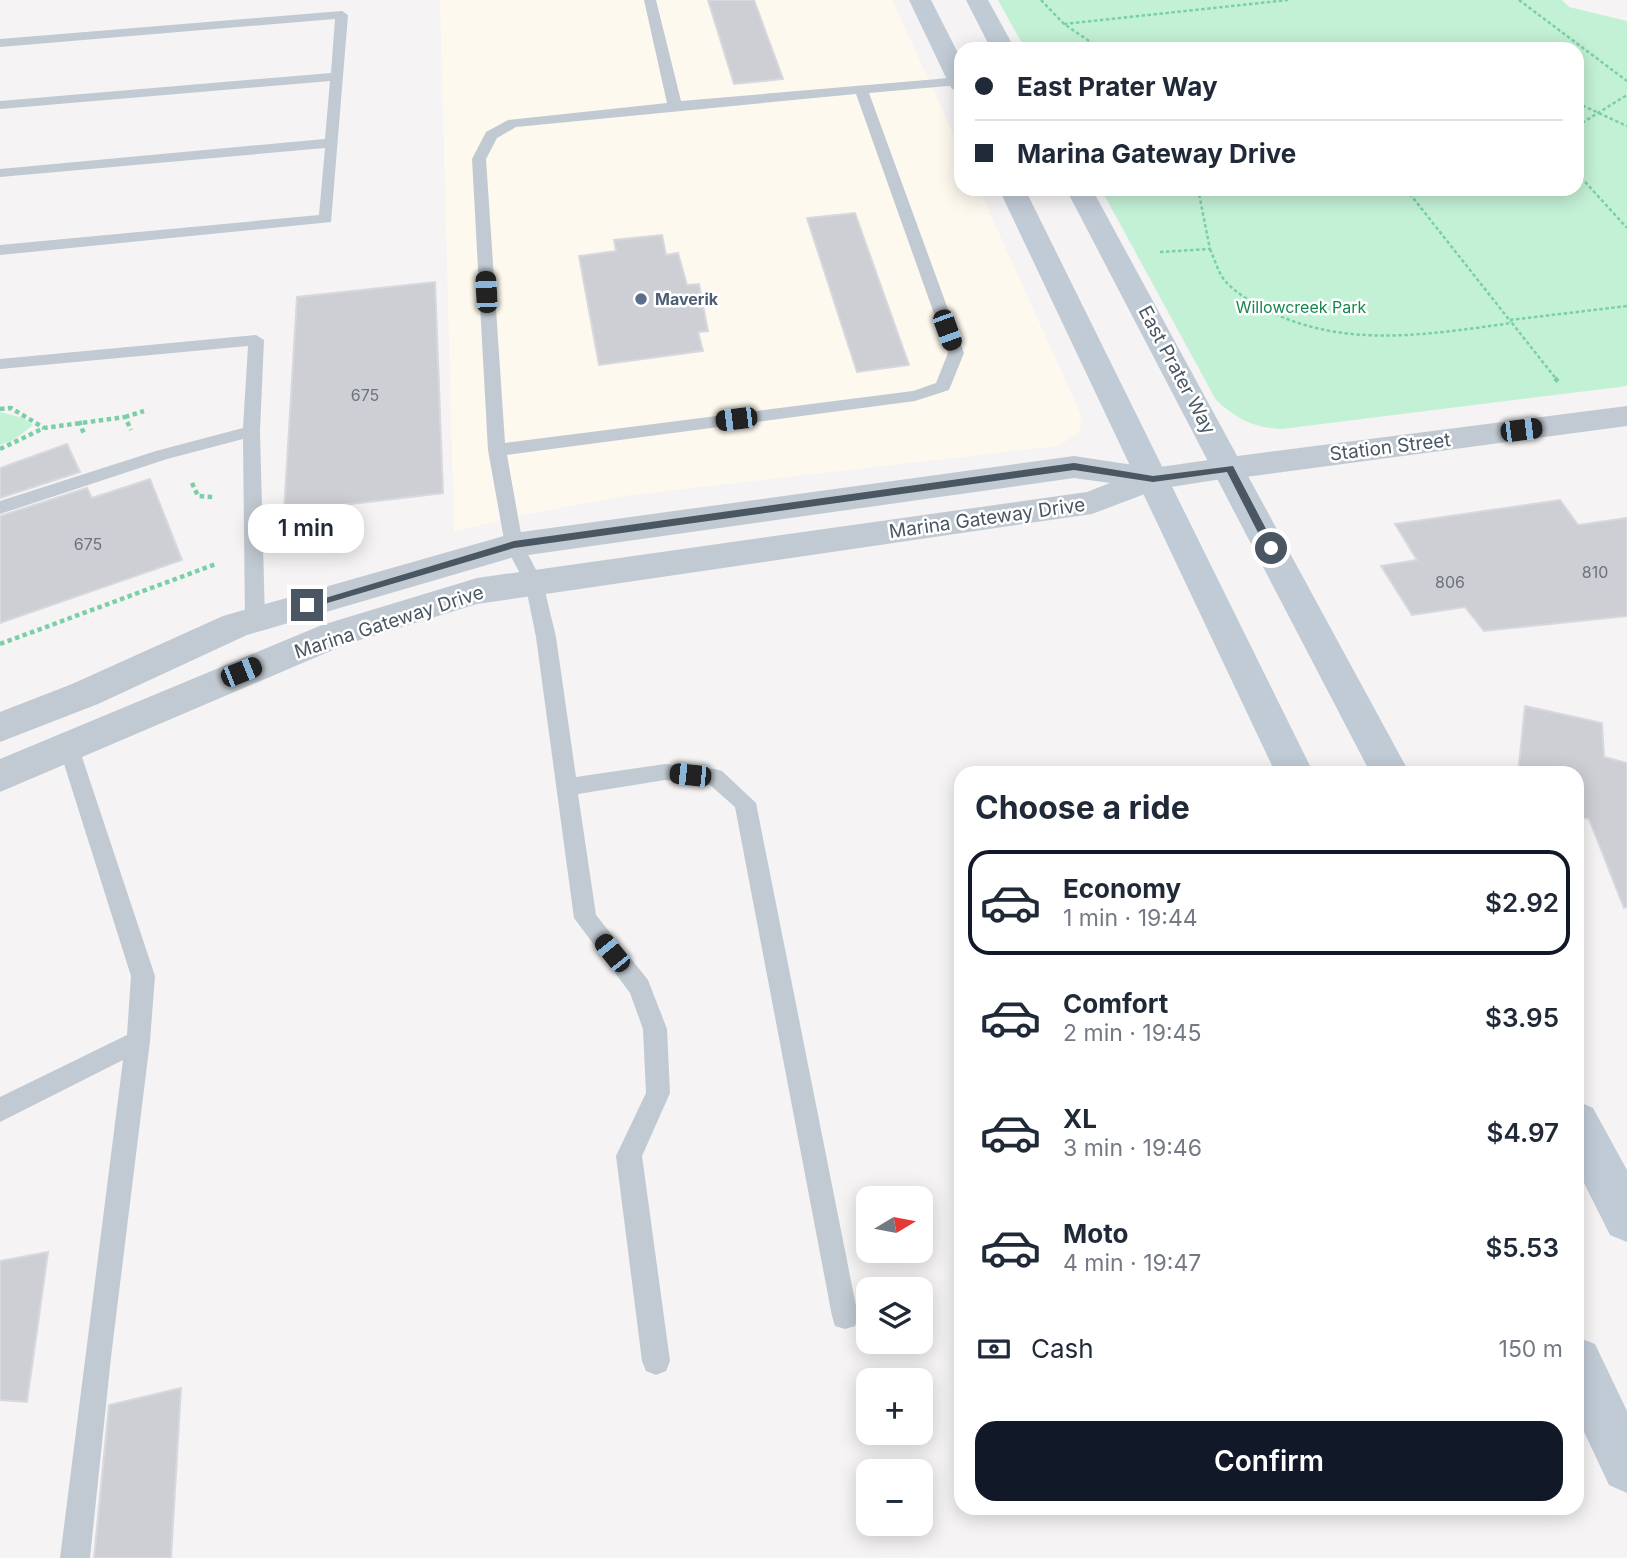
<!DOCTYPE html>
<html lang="en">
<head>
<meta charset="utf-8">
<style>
  :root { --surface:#fff; --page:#f2f2f3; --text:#1f2937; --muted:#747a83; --line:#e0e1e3; --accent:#111827 }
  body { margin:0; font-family:Inter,sans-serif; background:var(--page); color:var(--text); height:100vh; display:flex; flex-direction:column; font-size:26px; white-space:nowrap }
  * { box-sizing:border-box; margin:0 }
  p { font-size:23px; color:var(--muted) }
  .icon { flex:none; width:38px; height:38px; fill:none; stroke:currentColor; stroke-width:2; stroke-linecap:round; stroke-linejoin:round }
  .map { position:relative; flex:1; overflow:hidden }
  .side { position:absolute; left:954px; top:766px; width:630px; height:749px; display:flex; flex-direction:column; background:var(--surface); border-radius:21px; box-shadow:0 4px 18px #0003 }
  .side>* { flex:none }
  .guide { position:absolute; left:954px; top:42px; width:630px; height:154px; border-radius:21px; box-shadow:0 4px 18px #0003; display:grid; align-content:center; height:154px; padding:0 21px; background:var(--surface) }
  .needle { width:46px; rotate:80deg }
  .tools { position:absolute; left:856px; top:1186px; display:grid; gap:14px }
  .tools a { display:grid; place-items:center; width:77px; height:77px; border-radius:14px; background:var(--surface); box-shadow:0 4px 18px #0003; font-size:35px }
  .end { position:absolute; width:32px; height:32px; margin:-16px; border:9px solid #4a5661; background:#fff; box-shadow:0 0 0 4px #fff }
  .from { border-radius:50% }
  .bubble { position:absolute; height:49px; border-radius:21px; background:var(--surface); box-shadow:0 4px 18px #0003; font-size:23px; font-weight:600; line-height:49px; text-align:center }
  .car { position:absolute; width:21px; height:42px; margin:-21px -10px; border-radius:9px; box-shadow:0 0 5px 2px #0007; background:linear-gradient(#222 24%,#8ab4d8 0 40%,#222 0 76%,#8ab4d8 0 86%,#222 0) }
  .guide b { display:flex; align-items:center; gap:24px; height:66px; font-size:26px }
  .guide b+b { border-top:2px solid var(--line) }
  .guide i { width:18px; height:18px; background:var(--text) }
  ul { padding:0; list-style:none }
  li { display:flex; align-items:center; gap:21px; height:105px; margin:0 14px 10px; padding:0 7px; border:4px solid transparent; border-radius:21px }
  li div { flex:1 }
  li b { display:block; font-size:26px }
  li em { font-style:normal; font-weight:600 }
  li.current { border-color:var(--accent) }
  li>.icon { width:63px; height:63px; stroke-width:1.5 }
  h2 { padding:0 21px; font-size:32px; line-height:84px }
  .pay { display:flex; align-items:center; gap:18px; height:77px; padding:0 21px; font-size:26px }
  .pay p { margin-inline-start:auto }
  .button { display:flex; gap:14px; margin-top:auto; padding:14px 21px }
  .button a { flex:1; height:80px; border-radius:21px; background:var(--accent); color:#fff; font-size:28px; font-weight:600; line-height:80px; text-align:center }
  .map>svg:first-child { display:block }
  .commercial { fill:#fdf9ef }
  .green { fill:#c3f1d5 }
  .building { fill:#cdcfd5; stroke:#d7d9de; stroke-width:2 }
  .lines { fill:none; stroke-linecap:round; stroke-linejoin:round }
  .path-far1 { stroke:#7ad0a6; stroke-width:2.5; stroke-dasharray:3.5 2.5; stroke-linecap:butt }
  .path { stroke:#7ad0a6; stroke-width:4.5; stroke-dasharray:4.5 3.5; stroke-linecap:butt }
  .service { fill:#c1cad2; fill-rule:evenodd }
  .minor { fill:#c1cad2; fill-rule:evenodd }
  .tertiary { fill:#c1cad2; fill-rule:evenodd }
  .secondary { fill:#c1cbd6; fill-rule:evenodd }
  .route { fill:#4a5661 }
  .service-dot { fill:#5c6f8a; stroke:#fff; stroke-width:2.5 }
  .labels { text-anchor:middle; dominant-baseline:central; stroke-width:5; stroke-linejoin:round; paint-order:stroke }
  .far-service-label { font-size:16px; font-weight:bold; fill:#4e5e75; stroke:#fff; text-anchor:start }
  .far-park-label { font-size:16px; fill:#17864f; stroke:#fff }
  .number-label { font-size:16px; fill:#6b747e }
  .street-label { font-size:19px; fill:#4a5661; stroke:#fff }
</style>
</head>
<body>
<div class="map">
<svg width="1627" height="1558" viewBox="0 0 1627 1558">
  <rect width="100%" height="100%" fill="#f5f3f3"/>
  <path class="commercial" d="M440,0H892L961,150V189H979L1081,415L1080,432L1058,446L624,496L518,516L454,532Z"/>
  <path class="green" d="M998,0H1562L1569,7L1627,21V386L1282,429C1253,428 1237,419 1216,400L1101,189H1577V49H1025Z
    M0,412L23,418L33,425L15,439L0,445Z"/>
  <path class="building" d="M708,0H754L783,79L734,84Z
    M855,213L909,365L857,372L807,218Z
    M662,235L666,255L678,253L687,285L699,284L708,331L698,332L703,351L599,365L579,256L616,251L614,240Z
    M435,282L443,493L284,512L297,297Z
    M67,444L80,472L0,498V468Z
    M150,479L182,560L0,623V516L87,488L92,498Z
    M1560,500L1578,525L1627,518V616L1484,631L1465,607L1412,615L1381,566L1417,560L1395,524Z
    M1525,706L1602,723L1604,757L1627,763V907L1624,908L1589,819L1577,816V774H1518Z
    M48,1252L27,1402L0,1400V1261Z
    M181,1388L171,1558H94L109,1405Z"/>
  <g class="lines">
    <path class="path-far1" d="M1041,0L1064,24L1101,49
      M1519,0L1627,81
      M1064,24L1288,0
      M1577,103L1627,126
      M1577,126L1627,95
      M1577,173L1627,228
      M1406,189L1511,322
      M1210,249C1215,260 1218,273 1226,282C1238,295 1255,304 1271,312C1348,349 1430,334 1512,323L1557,380
      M1160,252L1210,249L1198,189
      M1510,320L1627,306"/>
    <path class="path" d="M1555,378L1560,384
      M0,409L11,408L44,428
      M125,417L144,411
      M79,421L84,434
      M0,449L44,428L125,417L131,430
      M192,483L198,496L213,497
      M0,644L216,564"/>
    <path class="service" d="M644,0H656L681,101L961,77L959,85L869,93L964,353L949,390L915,401L507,455L523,545L543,583L556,637L576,777L665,764L715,769L722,771L756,803L858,1316L855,1326L845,1329L835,1326L832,1316L735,807L710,785L665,780L578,794L596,915L648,980L667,1029L670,1093L642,1156L670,1361L666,1371L656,1375L646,1371L642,1361L616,1156L646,1093L643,1029L630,993L574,918L536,637L525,583L505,545L488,450L472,159L486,132L508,120L667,103ZM856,94L948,353L936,383L913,391L505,443L486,159L497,138L516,127Z
      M342,11L348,15L331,222L0,255V245L319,215L325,148L0,177V169L325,139L330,81L0,109V101L331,73L335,19L0,47V39Z
      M256,335L264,340L260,431L265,620L262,625L255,627L245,620L243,439L167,459L0,514V501L156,451L243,428L248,346L0,369V359Z
      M69,740L76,742L79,748L155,976L150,1041L111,1357L90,1558H60L123,1060L0,1122V1097L127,1035L131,976L59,748L62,742Z"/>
    <path class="minor" d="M1627,406V426L1230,479L1219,476L1214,468L1219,460L1230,457Z"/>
    <path class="tertiary" d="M1074,456L1153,468L1230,457L1241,460L1246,468L1241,476L1158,489L1092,514L477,604L347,644L0,792V759L322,625L477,578L1087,492L1110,483L1074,478L514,557L247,635L98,704L0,742V712L72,684L223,616L514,533Z"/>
    <path class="secondary" d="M909,0H931L961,59V91L952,89L949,84Z
      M966,0H988L1015,49H991Z
      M999,189H1025L1314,774H1276Z
      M1066,189H1092L1410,774H1371Z
      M1577,1101L1593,1108L1627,1170V1242L1610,1235L1577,1169Z
      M1577,1337L1595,1344L1627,1411V1493L1609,1485L1577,1417Z"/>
  </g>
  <path class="route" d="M1074,463L1153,476L1233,466L1276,548L1267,550L1227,472L1153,482L1074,470L514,548L307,609L302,605L514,541Z"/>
  <circle class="service-dot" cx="641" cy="299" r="7"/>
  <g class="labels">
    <g class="far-service-label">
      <text x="655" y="299">Maverik</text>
    </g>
    <g class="far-park-label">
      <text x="1301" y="307">Willowcreek Park</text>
    </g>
    <g class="number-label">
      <text x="365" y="395">675</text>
      <text x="88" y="544">675</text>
      <text x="1595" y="572">810</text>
      <text x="1450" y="582">806</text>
    </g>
    <g class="street-label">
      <text transform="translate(1177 370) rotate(62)">East Prater Way</text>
      <text transform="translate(1390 447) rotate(-7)">Station Street</text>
      <text transform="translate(987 518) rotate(-8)">Marina Gateway Drive</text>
      <text transform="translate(389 622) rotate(-18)">Marina Gateway Drive</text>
    </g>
  </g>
</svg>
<div class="tools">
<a><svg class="needle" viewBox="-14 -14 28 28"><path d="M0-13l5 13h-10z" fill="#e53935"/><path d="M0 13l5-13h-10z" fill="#747a83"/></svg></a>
<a><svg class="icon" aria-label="layers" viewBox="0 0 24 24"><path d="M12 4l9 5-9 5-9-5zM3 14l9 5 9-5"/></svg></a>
<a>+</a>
<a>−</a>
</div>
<i class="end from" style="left:1271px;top:548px"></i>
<i class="end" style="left:307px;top:605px"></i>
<div class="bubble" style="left:248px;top:504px;width:116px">1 min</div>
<i class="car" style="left:486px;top:292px;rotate:357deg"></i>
<i class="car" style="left:947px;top:330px;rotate:160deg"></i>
<i class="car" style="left:736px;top:419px;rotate:263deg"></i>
<i class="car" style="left:1521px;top:430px;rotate:83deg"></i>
<i class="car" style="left:241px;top:672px;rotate:68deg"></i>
<i class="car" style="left:690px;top:775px;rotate:276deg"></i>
<i class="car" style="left:612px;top:953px;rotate:321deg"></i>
<div class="guide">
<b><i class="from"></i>East Prater Way</b>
<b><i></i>Marina Gateway Drive</b>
</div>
<section class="side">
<h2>Choose a ride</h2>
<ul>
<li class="current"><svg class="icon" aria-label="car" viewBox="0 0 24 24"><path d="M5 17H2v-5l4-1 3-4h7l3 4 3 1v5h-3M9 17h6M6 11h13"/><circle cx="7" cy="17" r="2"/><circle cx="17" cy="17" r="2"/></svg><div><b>Economy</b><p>1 min · 19:44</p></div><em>$2.92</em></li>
<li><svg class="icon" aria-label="car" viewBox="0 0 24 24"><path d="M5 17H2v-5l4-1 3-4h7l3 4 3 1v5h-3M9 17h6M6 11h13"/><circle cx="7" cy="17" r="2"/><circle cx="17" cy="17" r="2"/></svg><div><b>Comfort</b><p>2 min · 19:45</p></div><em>$3.95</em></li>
<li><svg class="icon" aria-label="car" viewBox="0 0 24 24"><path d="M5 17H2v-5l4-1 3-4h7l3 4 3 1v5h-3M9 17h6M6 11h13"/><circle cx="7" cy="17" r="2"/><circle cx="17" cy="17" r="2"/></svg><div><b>XL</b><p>3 min · 19:46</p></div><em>$4.97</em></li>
<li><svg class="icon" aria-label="car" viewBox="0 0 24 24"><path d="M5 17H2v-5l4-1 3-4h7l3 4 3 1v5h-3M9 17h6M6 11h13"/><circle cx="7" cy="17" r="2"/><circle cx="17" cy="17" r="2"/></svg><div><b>Moto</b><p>4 min · 19:47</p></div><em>$5.53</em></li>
</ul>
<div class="pay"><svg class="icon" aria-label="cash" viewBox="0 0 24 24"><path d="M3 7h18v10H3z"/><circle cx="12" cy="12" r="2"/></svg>Cash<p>150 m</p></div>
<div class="button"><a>Confirm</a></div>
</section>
</div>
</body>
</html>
